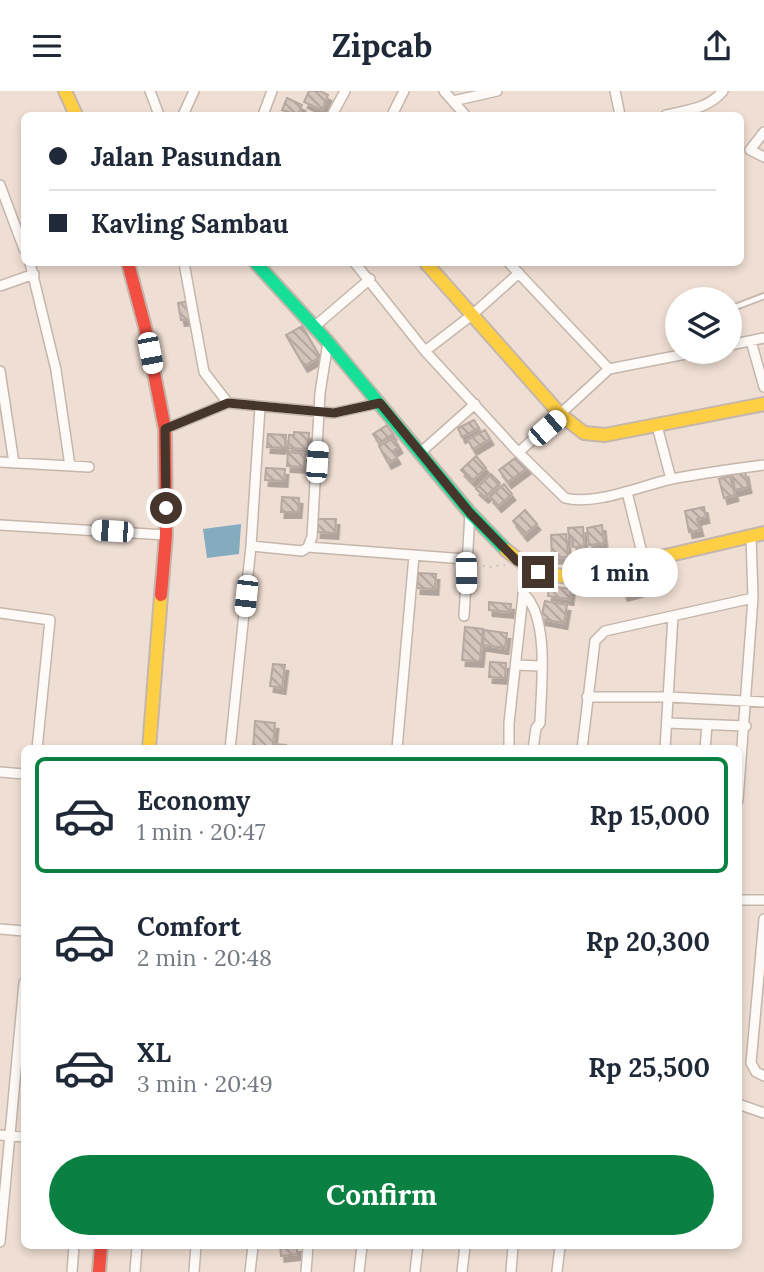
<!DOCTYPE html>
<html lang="en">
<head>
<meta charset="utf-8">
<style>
  :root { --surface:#fff; --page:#f2f2f3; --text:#1f2937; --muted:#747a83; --line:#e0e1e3; --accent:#0b8043 }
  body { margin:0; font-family:Lora,serif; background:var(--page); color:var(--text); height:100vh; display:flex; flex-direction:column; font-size:26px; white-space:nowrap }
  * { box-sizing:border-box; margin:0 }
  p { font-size:23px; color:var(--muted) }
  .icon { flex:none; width:38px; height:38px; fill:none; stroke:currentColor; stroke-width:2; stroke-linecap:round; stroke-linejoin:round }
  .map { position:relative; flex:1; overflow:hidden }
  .panel { position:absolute; left:21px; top:654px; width:721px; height:504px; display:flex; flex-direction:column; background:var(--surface); border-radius:10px; box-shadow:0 4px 10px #0003 }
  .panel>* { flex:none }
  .guide { position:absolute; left:21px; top:21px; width:723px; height:154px; border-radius:10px; box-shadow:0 4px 10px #0003; display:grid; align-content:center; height:154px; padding:0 28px; background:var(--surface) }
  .fabs { position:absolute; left:665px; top:196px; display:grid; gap:14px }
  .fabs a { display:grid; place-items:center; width:77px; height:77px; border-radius:50%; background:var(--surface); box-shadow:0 4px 10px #0003; font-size:35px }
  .end { position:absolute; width:32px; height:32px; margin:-16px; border:9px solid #45352b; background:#fff; box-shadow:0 0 0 4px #fff }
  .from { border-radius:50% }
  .bubble { position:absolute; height:49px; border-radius:24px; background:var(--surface); box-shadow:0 4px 10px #0003; font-size:23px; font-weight:700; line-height:49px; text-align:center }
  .car { position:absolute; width:21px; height:42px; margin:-21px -10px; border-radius:9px; box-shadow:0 0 5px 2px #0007; background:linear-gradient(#fff 24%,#345 0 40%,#fff 0 76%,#345 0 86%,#fff 0) }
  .guide b { display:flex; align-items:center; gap:24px; height:66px; font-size:26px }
  .guide b+b { border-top:2px solid var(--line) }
  .guide i { width:18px; height:18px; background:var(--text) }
  ul { padding:12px 0 0; list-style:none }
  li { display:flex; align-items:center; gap:21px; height:116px; margin:0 14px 10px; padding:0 14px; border:4px solid transparent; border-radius:10px }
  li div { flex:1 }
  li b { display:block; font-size:26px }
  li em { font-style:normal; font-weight:700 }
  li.on { border-color:var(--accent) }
  li>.icon { width:63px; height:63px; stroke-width:1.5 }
  .primary-button { display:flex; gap:14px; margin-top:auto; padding:14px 28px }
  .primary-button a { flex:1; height:80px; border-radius:42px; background:var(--accent); color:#fff; font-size:28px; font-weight:700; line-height:80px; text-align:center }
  header { display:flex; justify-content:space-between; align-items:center; height:91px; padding:0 28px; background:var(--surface); font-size:32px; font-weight:700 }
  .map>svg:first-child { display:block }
  .water { fill:#85abbf }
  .building { fill:url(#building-back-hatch); stroke:#b7a8a1; stroke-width:2; filter:url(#shadow) }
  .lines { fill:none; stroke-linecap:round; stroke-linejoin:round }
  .lane-casing { stroke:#c5b6ac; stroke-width:8 }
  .street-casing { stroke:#c5b6ac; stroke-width:12 }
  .fast-casing { stroke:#c5b6ac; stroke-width:16 }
  .slow-casing { stroke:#c5b6ac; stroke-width:16 }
  .jam-casing { stroke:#c5b6ac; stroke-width:16 }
  .path { stroke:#c9c2be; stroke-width:2; stroke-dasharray:2 5; stroke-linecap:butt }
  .lane { stroke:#fdfaf8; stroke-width:4.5 }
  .street { stroke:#fdfaf8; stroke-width:9 }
  .fast { stroke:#16e098; stroke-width:12 }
  .slow { stroke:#ffcf43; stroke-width:12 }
  .jam { stroke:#f24e42; stroke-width:12 }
  .route { stroke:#45352b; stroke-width:9 }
</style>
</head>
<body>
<header><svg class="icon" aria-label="menu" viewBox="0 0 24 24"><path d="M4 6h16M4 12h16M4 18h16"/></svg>Zipcab<svg class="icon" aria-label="share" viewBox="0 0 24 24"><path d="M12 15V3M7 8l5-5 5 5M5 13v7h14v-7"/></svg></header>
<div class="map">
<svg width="764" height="1181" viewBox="0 0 764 1181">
  <defs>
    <pattern id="building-back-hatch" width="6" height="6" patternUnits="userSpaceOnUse" patternTransform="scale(1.75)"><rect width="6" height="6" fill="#d4c4bc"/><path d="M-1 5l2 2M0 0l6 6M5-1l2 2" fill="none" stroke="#aea099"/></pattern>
    <filter id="shadow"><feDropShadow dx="3.5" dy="6" stdDeviation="0" flood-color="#0004"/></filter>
  </defs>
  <rect width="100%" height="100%" fill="#efded3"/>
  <path class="water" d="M241,433L239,463L207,467L203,438Z"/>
  <path class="building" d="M309,0H320L328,4L322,19L304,11Z
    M287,7L302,14L298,24L282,19Z
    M190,210L192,228L181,229L178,212Z
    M302,235L320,266L304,275L286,244Z
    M474,329L479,337L462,346L458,337Z
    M387,334L393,343L379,352L373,343Z
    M485,339L490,348L473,358L468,349Z
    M294,341L309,342L308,358L288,357L289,344H294Z
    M268,343L286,344L285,357L267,356Z
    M394,347L399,356L393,360L397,367L388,372L379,355Z
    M288,361L305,363L304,376L287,375Z
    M476,365L486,377L472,390L461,379Z
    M518,365L527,377L508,391L499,379Z
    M266,377L285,378L284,390L265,389Z
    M745,380L748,396L735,399L732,383Z
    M491,383L500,392L485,406L476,398Z
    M730,385L735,404L724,407L719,388Z
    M504,393L512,403L498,415L490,406Z
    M282,406L299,407L298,421H281Z
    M704,416L706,426L697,428L700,439L689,441L685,420Z
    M525,419L537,433L524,444L513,430Z
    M318,428H336L335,442L317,441Z
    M602,434L604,452L589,454L587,437Z
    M583,436L584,455L573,456V447L569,448L568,437Z
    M566,443L568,466L552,467L551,444Z
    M418,482L436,483L435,498L417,497Z
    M638,486L642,499L624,504L620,490Z
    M549,495L571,498L570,508L548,505Z
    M545,510L567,514L564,532L541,528Z
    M489,511L511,513L510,521L489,519Z
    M465,536L483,538L480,570L462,569Z
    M484,539L507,542L505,557L483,554Z
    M490,571L506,572L505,587L489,586Z
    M273,573L285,574L282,597L270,595Z
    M255,630L275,632L273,653L286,654V658H253Z
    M280,1155H297V1163L281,1165Z"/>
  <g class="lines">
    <g class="lane-casing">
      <path id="lane" d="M730,218L764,205"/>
    </g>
    <g class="street-casing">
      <path id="street" d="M150,0L159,24
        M444,0L465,24
        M615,0L620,24
        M453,10L497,0
        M183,24L194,0
        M263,24L272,0
        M332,24L345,0
        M392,24L404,0
        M666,24C687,19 708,18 723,0
        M764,41L750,59L764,66
        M0,94L24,158
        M30,172L56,279L70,375
        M184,172L204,281L228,312
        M355,172L425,260L516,359L565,407C595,415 643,394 672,388C702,382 734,378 764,374
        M509,172L609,278
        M0,195L34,183
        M314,236L370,188
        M751,250L764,296
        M730,254L764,247
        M425,260L472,224L519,182
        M0,280L14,372
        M657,335L671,388
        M165,338L228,312L334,322L380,312
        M421,361L475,313
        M519,361L609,278L696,261
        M0,371L89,376
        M627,401L644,470
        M0,434L166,444
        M251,455L302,460L308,456L465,468
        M308,456L312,446L320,302L328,251
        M524,503C550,528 541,597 540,632L536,637L533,658
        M0,522L50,529L37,658
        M464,525L470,422
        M516,574L541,575
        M587,606H669L764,611
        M667,632L746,635
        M230,658L251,455L260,316
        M397,658L414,465
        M509,658V632L526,477
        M582,658L595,550L605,540L753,507
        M665,658L673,525
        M705,658L707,634
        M0,681L24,683
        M738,709L753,507L751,445
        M738,809H764
        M764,828L751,972L756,981L764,985
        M0,838L24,840
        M738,1013L764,1022
        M0,1044L24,1046
        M0,1151L24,892
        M72,1181L74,1155
        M135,1181L137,1155
        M194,1181L196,1155
        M250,1181L253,1155
        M306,1181L308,1155
        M359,1181L362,1155
        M415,1181L418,1155
        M462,1181L465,1155
        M511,1181L513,1155
        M557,1181L560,1155"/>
    </g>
    <g class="fast-casing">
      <path id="fast" d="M256,172L328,251L470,422L506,459"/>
    </g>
    <g class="slow-casing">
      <path id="slow" d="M65,0L76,24
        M426,172L561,324L584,342L605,344L764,313
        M506,459L528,476L544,482L562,485L644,470L764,442
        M149,658L161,504"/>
    </g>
    <g class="jam-casing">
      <path id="jam" d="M128,172L145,236L165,338L166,444L161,504
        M99,1181L101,1155"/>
    </g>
    <path class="path" d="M476,473L489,476L505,474"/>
    <use href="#lane" class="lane"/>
    <use href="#street" class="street"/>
    <use href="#fast" class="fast"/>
    <use href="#slow" class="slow"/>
    <use href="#jam" class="jam"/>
  </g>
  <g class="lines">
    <path class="route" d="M166,417L165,338L228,312L334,322L380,312L470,422L517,470L538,481"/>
  </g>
</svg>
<div class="fabs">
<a><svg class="icon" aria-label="layers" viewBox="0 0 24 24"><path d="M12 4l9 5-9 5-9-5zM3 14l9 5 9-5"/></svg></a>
</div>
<i class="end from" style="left:166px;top:417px"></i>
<i class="end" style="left:538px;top:481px"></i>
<div class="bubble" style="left:562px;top:457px;width:116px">1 min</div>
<i class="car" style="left:150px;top:262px;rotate:169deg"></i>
<i class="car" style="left:547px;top:337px;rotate:49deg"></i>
<i class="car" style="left:317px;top:371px;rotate:4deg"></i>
<i class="car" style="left:112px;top:440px;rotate:274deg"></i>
<i class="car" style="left:466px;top:482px;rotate:179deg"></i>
<i class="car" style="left:246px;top:505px;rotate:186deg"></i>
<div class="guide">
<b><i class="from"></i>Jalan Pasundan</b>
<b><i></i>Kavling Sambau</b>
</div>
<section class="panel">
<ul>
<li class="on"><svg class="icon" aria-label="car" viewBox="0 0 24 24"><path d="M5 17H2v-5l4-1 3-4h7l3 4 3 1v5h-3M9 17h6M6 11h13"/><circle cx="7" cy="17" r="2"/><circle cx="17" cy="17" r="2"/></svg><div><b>Economy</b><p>1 min · 20:47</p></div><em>Rp 15,000</em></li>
<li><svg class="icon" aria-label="car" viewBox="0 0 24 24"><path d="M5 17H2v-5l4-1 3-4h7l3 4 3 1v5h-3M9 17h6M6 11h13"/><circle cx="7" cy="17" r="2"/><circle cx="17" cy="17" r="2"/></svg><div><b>Comfort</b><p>2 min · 20:48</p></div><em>Rp 20,300</em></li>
<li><svg class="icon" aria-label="car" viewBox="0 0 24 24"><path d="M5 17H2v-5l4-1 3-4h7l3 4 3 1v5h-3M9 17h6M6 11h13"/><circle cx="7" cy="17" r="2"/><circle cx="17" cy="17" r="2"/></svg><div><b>XL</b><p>3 min · 20:49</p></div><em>Rp 25,500</em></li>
</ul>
<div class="primary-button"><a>Confirm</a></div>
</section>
</div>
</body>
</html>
